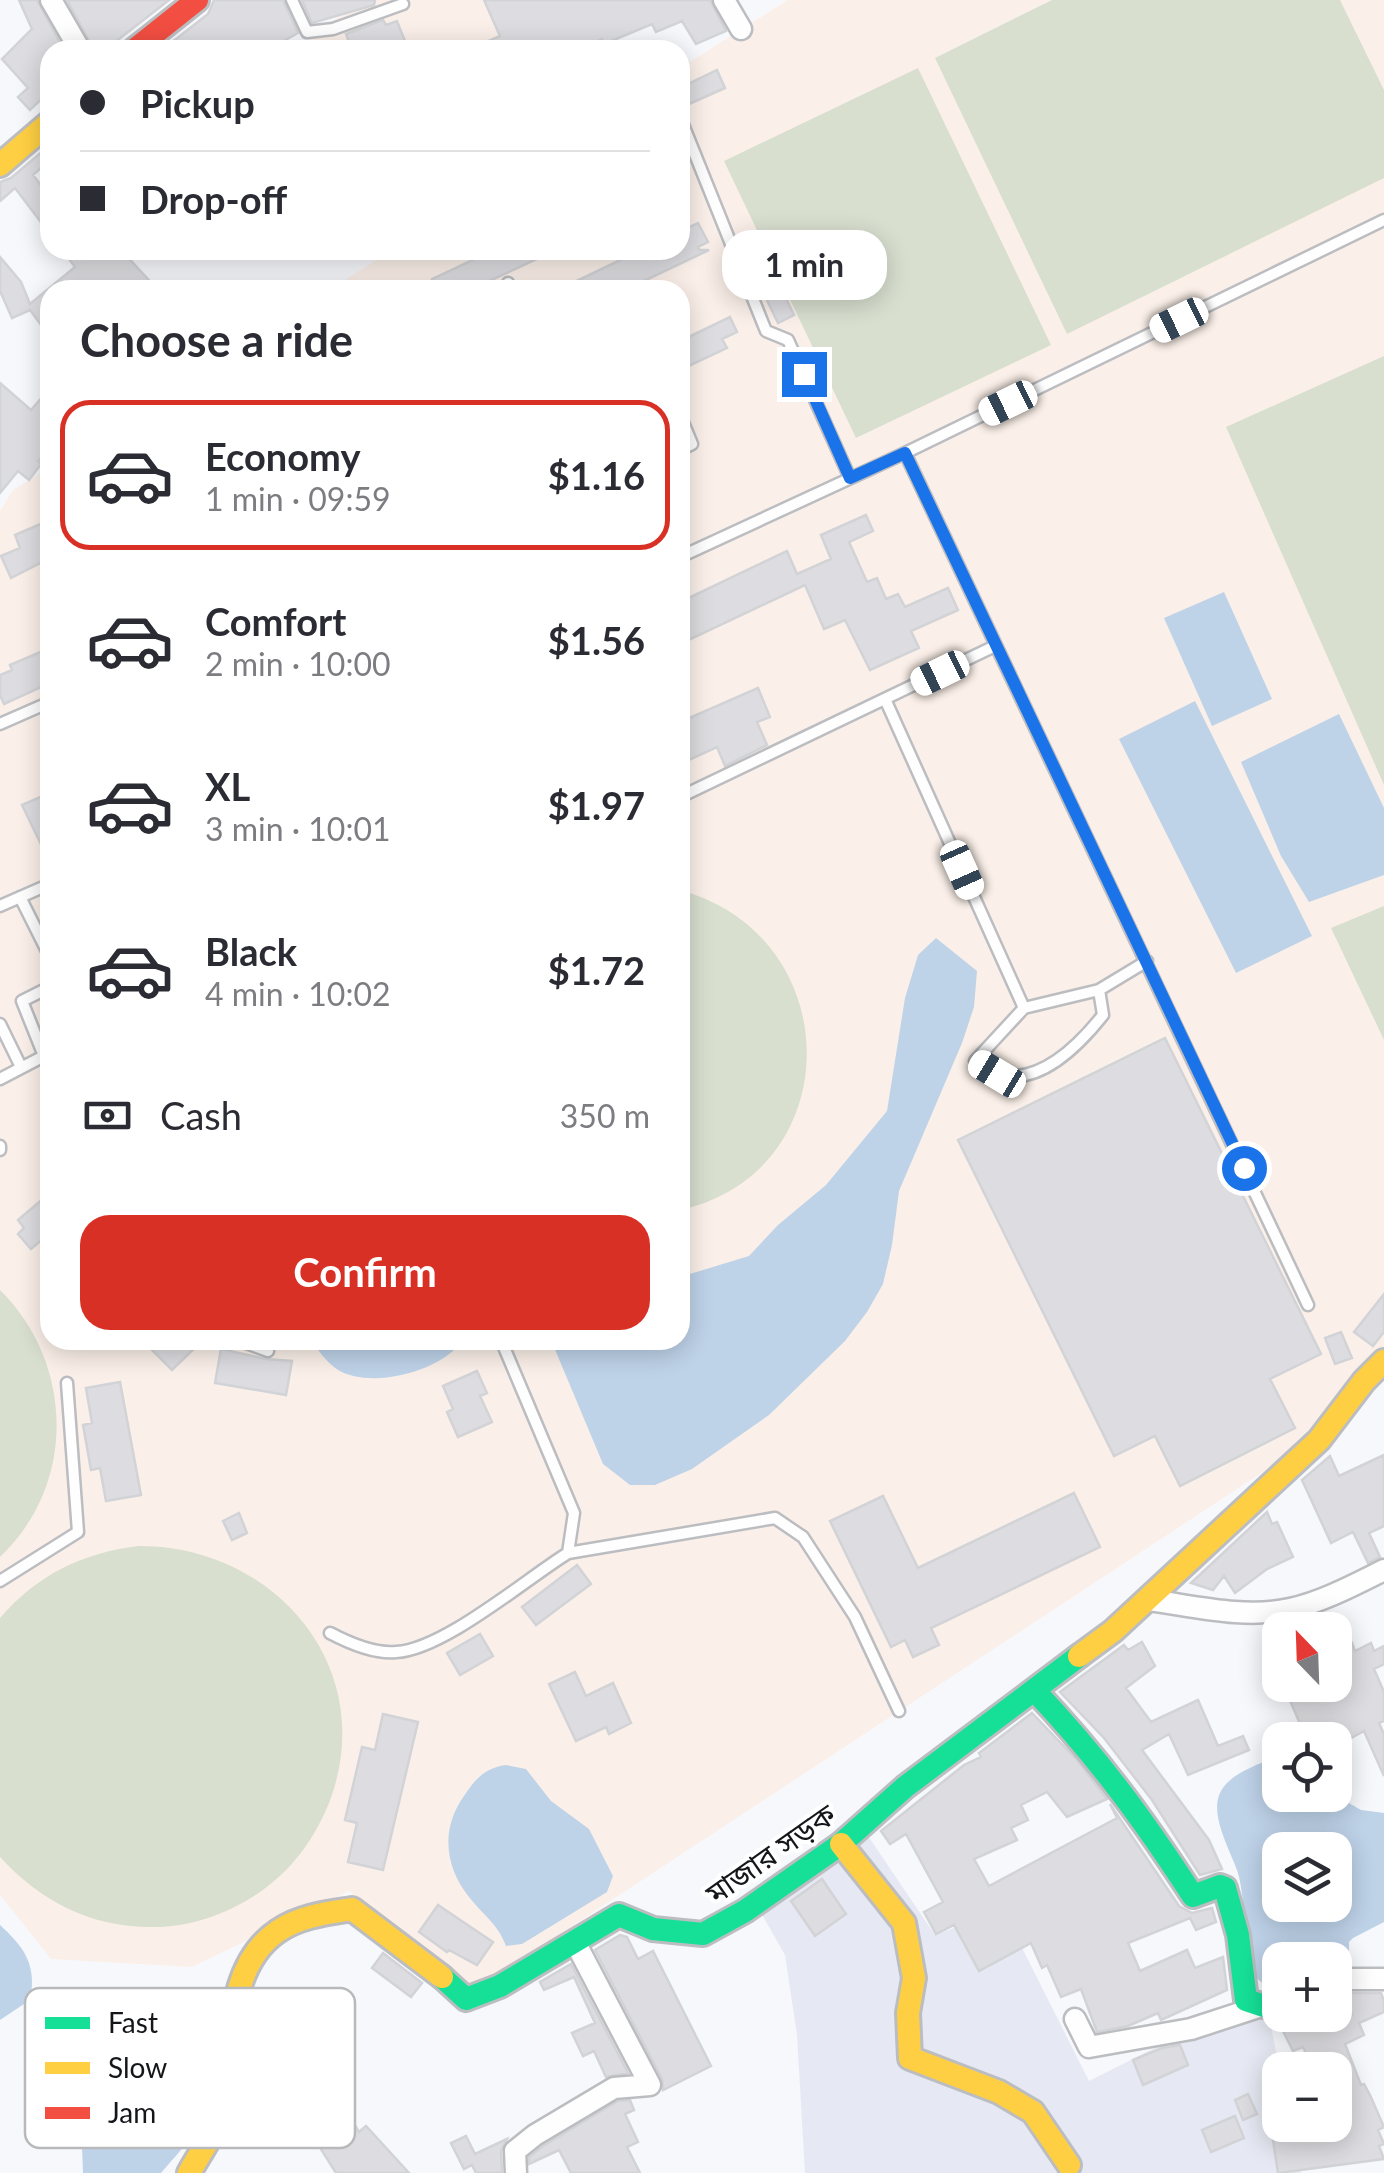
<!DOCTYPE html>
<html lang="en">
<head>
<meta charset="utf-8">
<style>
  :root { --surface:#fff; --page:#f2f2f3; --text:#2b2b33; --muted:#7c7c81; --line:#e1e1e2; --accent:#d93025 }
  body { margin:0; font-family:Lato,"Noto Sans Bengali",sans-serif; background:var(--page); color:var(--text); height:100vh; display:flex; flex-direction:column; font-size:38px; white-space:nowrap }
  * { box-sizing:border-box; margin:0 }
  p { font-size:32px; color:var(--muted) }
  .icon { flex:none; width:55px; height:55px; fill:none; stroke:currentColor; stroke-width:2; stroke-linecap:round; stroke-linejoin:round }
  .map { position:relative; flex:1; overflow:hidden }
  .details { position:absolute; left:40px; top:280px; width:650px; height:1070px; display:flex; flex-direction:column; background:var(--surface); border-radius:30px; box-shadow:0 5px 25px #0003 }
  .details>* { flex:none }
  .top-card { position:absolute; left:40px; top:40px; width:650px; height:220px; border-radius:30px; box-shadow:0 5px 25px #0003; display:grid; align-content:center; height:220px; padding:0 40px; background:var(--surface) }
  .needle { width:65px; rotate:337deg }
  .controls { position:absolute; left:1262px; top:1612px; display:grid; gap:20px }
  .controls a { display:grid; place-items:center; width:90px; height:90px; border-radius:20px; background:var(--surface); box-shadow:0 5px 25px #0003; font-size:50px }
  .end { position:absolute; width:45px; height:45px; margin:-22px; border:12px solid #1a73e8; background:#fff; box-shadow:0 0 0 5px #fff }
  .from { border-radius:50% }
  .bubble { position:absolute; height:70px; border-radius:30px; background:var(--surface); box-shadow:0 5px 25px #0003; font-size:32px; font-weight:700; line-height:70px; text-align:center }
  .car { position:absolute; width:30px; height:60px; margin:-30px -15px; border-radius:12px; box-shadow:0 0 8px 2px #0007; background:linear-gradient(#fff 24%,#345 0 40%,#fff 0 76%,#345 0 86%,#fff 0) }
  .top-card b { display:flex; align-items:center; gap:35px; height:95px; font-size:38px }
  .top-card b+b { border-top:2px solid var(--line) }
  .top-card i { width:25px; height:25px; background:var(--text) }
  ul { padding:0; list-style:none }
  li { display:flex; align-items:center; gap:30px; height:150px; margin:0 20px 15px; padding:0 20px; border:5px solid transparent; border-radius:30px }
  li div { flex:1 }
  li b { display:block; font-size:38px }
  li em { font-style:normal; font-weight:700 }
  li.on { border-color:var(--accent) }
  li>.icon { width:90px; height:90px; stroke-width:1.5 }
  h2 { padding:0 40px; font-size:45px; line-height:120px }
  .pay { display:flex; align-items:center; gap:25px; height:110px; padding:0 40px; font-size:38px }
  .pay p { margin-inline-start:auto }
  .button { display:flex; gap:20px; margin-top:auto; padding:20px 40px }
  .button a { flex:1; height:115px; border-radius:30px; background:var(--accent); color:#fff; font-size:40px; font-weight:700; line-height:115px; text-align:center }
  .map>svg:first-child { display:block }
  .built { fill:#e6e9f3 }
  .education { fill:#fbf0e9 }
  .green { fill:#d8dfcf }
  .water { fill:#bed2e8; fill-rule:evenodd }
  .building { fill:#dddde1; stroke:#d2d3d6; stroke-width:2.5 }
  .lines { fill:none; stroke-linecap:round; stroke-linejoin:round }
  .lane-casing { stroke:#bcbdc0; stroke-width:15 }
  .street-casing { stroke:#bcbdc0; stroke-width:25 }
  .fast-casing { stroke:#bcbdc0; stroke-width:28 }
  .slow-casing { stroke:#bcbdc0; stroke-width:28 }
  .jam-casing { stroke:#bcbdc0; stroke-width:28 }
  .lane { stroke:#fefeff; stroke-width:10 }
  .street { stroke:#fefeff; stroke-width:20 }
  .fast { stroke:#16e098; stroke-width:22 }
  .slow { stroke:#ffcf43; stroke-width:22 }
  .jam { stroke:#f24e42; stroke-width:22 }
  .route { stroke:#1a73e8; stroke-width:12 }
  .labels { text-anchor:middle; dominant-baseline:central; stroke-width:8; stroke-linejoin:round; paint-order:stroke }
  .street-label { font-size:30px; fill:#141619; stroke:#fff }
  .key { fill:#fff; stroke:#b8b9ba; stroke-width:2.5 }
  .key-label { font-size:28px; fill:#141619 }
</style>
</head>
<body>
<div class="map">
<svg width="1384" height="2173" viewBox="0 0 1384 2173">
  <rect width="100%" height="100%" fill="#f7f8fc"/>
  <path class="built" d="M864,1830L935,1935L1003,1910L1089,2081L1264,1993L1280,2071V2125H1291L1301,2173H805L797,2035L785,1955L761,1913Z"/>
  <path class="education" d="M377,0H482L512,50H311L307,32Z
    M788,0H1384V1353L1298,1449L472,1992L349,1891L192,1967L51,1959L0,1895V511L13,490L50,467V1340H680V290H329L392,250H680V68Z"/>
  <path class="green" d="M1052,0H1340L1384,90V178L1067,334L935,58Z
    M918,68L1051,345L856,438L724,161Z
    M1384,356V785L1226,427Z
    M680,890C849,936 849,1173 680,1210Z
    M1384,906V1040L1331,928Z
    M0,1290C74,1363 77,1484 0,1557Z
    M138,1546C274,1545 381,1668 329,1803C315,1838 292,1870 260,1892C229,1913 192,1927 154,1927C92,1928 41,1902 0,1857V1618C37,1575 82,1553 138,1546Z"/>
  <path class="water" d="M1224,592L1272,699L1212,726L1164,618Z
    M1195,701L1312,936L1236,973L1119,739Z
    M1339,714L1384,808V875L1309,902L1281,856L1241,762Z
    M936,938L977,971L974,1007L962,1043L899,1191L892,1245L883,1284L867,1312L845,1341L769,1415L692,1469L655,1485H630L603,1464L551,1340H680V1277L749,1256L778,1225L826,1185L887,1111L905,998L918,955Z
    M311,1340H463C442,1371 372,1390 338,1370C327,1363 318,1350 311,1340Z
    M1266,1761H1280V1795H1335L1361,1810L1384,1813V1922L1353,1938L1349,1942V1958L1335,1971V1960H1280V1989C1271,1988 1259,1983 1254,1974C1246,1961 1245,1896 1238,1873C1231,1851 1208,1814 1221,1791C1229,1776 1251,1767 1266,1761ZM1280,1850H1335V1905H1280Z
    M506,1765L526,1769L551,1801L589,1829L613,1876L607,1892L522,1944L506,1946C498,1924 483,1915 469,1897C444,1866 441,1828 464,1796C475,1779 485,1768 506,1765Z
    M0,1925C25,1948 37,1965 30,2000L0,2020Z
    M162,2015C192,2024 203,2047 206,2076C207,2083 210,2093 209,2100C203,2128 179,2152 161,2173H83L82,2146L131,2027L143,2018Z"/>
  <path class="building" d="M19,0H37L64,50H50V91L30,110L18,97L28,88L2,59L32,29Z
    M67,0H169L105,50H94Z
    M214,0H283L298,33L267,50H162L208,14Z
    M302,0H375L374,5L312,23Z
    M484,0H710L726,31L696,44L682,21L656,32L652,24L604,44L602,39L574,50H468L500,36Z
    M383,20L386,25L397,21L405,41L381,50H352L346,34Z
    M717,70L725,88L680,108V88Z
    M50,145V160L33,175L50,197V234L15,188L0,201V182L11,178Z
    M698,223L708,242L698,247L699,250H709L625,290H558L641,250H680V231Z
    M62,250H121L158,290H50V337L30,310L12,318L0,291V257L21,282L30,304L75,267Z
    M494,250H556L470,290H437L432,279Z
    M780,286L794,315L778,323L764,294Z
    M730,317L737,332L722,339L727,348L680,370V341Z
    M0,383L31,410L50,388V447L38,461L41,464L29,480L18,471L0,493Z
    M866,515L873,531L849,542L867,582L877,578L886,599L898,594L905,607L948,588L958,610L911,631L919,648L870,670L845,620L824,629L805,585L680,644V602L787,551L797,574L831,559L821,535Z
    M50,520V558L11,578L1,556L20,548L15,535Z
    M50,648V683L4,704L0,695V675L12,670L10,665Z
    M758,688L770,717L757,722L767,745L725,766L717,747L680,764V722Z
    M50,793V863L22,805Z
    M1165,1038L1321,1354L1270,1379L1295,1428L1180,1486L1155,1436L1114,1456L958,1140Z
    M50,1193V1233L31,1249L18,1234L24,1228L18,1220Z
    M1384,1294V1332L1373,1346L1354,1332Z
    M1341,1332L1352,1358L1335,1364L1325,1338Z
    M142,1340H203L172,1370Z
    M221,1349L266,1359L292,1361L286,1395L215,1383Z
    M477,1371L487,1393L480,1396L492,1422L458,1437L447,1412L453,1409L443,1386Z
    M120,1382L141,1495L106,1501L100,1468L91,1470L83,1425L92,1423L86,1388Z
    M1384,1455V1526L1369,1533L1380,1557L1368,1563L1353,1532L1331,1543L1302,1480L1330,1456L1339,1476Z
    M1074,1493L1100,1547L931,1628L939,1645L913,1657L905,1640L891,1647L830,1521L883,1496L918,1568Z
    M1267,1512L1272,1524L1277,1522L1293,1557L1267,1569L1235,1593L1224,1576L1213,1590L1191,1583Z
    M239,1513L247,1533L232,1540L223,1521Z
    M577,1565L591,1584L536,1625L522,1607Z
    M480,1634L493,1656L460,1675L447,1653Z
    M1142,1642L1155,1666L1126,1688L1151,1722L1198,1700L1218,1746L1243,1736L1249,1750L1188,1775L1169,1734L1142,1750L1209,1840L1222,1869L1200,1875L1152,1800L1104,1738L1060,1692L1124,1645L1128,1650Z
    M1352,1643L1355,1651L1371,1643L1374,1651L1384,1646V1664L1374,1669L1384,1692V1721L1379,1723L1384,1734V1776L1364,1731L1335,1747V1740H1275L1301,1726L1285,1689L1294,1685H1335V1650Z
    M575,1672L586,1696L613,1683L631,1723L609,1734L606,1727L576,1741L549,1684Z
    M1032,1713L1077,1760L1107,1799L1067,1817L1047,1792L1021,1805L1028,1820L1011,1828L1017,1840L974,1859L989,1886L1117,1818L1110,1804L1179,1906L1192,1913L1212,1908L1216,1922L1196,1930L1190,1918L1128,1943L1140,1971L1187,1950L1195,1968L1223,1957L1227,1990L1161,2020L1158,2013L1128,2026L1097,2032L1081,1989L1061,1997L1047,1965L1042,1968L1031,1943L979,1971L954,1925L936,1934L924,1912L943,1902L906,1834L890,1844L881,1831L964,1765L981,1757L979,1753Z
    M383,1714L418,1722L383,1870L348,1862L357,1823L345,1820L362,1747L375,1750Z
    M822,1879L846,1914L815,1936L791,1901Z
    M438,1905L493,1942L477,1965L449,1950L447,1952L419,1932Z
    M620,1935L627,1937L638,1959L653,1951L711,2066L663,2090L662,2079L595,1950Z
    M383,1953L422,1983L411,1997L372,1968Z
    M571,1964L628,2073L606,2077L594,2051L583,2056L572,2033L595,2023L574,1977L544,1990L540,1982Z
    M1344,1993H1381L1384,2001V2012L1359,2023L1364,2035L1345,2044L1361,2085L1364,2084L1370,2095L1384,2127L1378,2130L1384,2144L1379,2146L1384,2159L1278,2173L1273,2140L1308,2125H1335V2070H1319L1316,2062L1311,2064L1303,2047L1293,2051L1279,2023L1287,2019L1286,2015H1352Z
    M262,2013L274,2040L286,2031L328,2096L335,2092L359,2132L366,2126L409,2173H336L309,2130L293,2140L283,2123L257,2138L232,2136L252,2017Z
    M1180,2045L1188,2065L1143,2085L1133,2060L1162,2048Z
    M1248,2094L1257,2114L1243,2120L1235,2100Z
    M630,2100L634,2110L625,2114L638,2142L627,2147L640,2173H571L559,2150L529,2164V2157L543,2146L618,2101Z
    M1235,2116L1244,2138L1211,2152L1202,2130Z
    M466,2136L475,2154L507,2139L501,2151L502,2173H476L472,2165L464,2169L451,2143Z"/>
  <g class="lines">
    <g class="lane-casing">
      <path id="lane" d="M292,0L307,32L333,29L403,4
        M680,117L766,331L788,340L850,478
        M508,283L511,290
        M680,415L692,444L680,450
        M905,453L1308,1305
        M680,557L905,453L1384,220
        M885,699L1024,1008L1099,990L1147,961
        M0,724L50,702
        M680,797L995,646
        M20,897L50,957
        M0,906L50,884
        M1024,1008L975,1061C981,1065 989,1071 996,1073C1038,1088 1080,1044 1103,1015L1099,990
        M0,1024L21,1067
        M44,1056L22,1001L50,987
        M0,1079L44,1056L50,1061
        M0,1146V1150
        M238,1340L268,1351
        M568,1553L775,1518L803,1537L855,1617L899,1711
        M0,1581L78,1532L67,1383
        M330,1633C349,1643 375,1654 396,1652C443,1650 526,1579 568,1553L574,1513L501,1340"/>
    </g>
    <g class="street-casing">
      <path id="street" d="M51,0L80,50
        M724,0L741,29
        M1149,1600C1194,1606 1245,1619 1290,1609C1322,1602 1354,1585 1384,1570
        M1335,1979H1384
        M1075,2019L1089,2047L1191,2029L1280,2000
        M516,2173L515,2151L535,2135L614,2088L650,2085L575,1942"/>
    </g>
    <g class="fast-casing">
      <path id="fast" d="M1036,1692C1099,1759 1143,1819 1193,1896L1220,1886L1225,1888L1238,1935L1246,2000L1264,2006
        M442,1977L466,1999L500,1986L619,1915L653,1929L703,1934L745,1911L841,1844L905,1787L1079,1656"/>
    </g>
    <g class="slow-casing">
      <path id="slow" d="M0,165L50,122
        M1079,1656L1113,1631L1319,1440L1364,1381L1384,1361
        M841,1844L904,1923L914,1978L908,2013L910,2058L999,2092L1033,2112L1069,2165
        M189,2173C200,2153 215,2133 221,2111C234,2054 222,1969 278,1931C300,1916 327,1913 352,1909L442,1977"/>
    </g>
    <g class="jam-casing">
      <path id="jam" d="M134,50L197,0"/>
    </g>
    <use href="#lane" class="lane"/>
    <use href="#street" class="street"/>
    <use href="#fast" class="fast"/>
    <use href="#slow" class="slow"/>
    <use href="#jam" class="jam"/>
  </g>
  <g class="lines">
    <path class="route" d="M804,374L850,478L905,453L1244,1168"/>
  </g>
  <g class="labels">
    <g class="street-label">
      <text transform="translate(770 1853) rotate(-35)">মাজার সড়ক</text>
    </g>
  </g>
  <rect x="25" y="1988" width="330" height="160" rx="15" class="key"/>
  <rect x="45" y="2017" width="45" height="12" fill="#16e098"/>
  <rect x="45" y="2062" width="45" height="12" fill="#ffcf43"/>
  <rect x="45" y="2107" width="45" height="12" fill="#f24e42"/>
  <g class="key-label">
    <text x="108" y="2033">Fast</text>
    <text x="108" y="2078">Slow</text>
    <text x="108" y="2123">Jam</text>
  </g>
</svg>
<div class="controls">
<a><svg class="needle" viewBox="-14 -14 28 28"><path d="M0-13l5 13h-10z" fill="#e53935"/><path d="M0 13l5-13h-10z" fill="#7c7c81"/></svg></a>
<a><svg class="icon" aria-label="locate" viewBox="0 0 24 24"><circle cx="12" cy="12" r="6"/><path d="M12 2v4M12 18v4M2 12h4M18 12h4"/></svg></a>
<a><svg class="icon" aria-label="layers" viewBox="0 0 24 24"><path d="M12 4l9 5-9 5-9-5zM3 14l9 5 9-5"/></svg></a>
<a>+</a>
<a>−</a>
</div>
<i class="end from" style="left:1244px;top:1168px"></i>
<i class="end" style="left:804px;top:374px"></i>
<div class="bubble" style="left:722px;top:230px;width:165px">1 min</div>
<i class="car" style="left:1179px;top:320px;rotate:244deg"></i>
<i class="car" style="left:1008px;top:403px;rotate:244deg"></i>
<i class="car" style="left:940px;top:673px;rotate:244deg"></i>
<i class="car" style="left:962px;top:870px;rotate:156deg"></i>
<i class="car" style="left:997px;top:1074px;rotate:301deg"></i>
<div class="top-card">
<b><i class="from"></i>Pickup</b>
<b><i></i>Drop-off</b>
</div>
<section class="details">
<h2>Choose a ride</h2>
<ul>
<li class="on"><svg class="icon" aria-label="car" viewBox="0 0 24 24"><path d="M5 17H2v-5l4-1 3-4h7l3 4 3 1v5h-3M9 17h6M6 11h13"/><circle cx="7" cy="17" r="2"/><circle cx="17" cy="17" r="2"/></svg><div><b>Economy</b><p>1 min · 09:59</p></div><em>$1.16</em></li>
<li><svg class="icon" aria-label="car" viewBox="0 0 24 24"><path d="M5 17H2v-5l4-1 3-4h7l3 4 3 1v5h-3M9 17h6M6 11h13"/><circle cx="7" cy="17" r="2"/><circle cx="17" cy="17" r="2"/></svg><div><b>Comfort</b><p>2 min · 10:00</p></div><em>$1.56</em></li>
<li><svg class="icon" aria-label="car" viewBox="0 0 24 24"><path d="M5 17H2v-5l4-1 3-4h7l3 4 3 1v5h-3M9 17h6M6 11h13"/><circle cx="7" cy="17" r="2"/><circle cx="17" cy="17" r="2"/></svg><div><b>XL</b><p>3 min · 10:01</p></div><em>$1.97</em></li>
<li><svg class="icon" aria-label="car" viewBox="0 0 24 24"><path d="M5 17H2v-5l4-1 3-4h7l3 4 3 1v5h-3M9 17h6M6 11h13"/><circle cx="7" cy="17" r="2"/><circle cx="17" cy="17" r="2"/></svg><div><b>Black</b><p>4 min · 10:02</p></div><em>$1.72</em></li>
</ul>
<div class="pay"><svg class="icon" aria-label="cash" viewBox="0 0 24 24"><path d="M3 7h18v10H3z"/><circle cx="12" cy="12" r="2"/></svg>Cash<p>350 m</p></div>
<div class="button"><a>Confirm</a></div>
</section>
</div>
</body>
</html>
